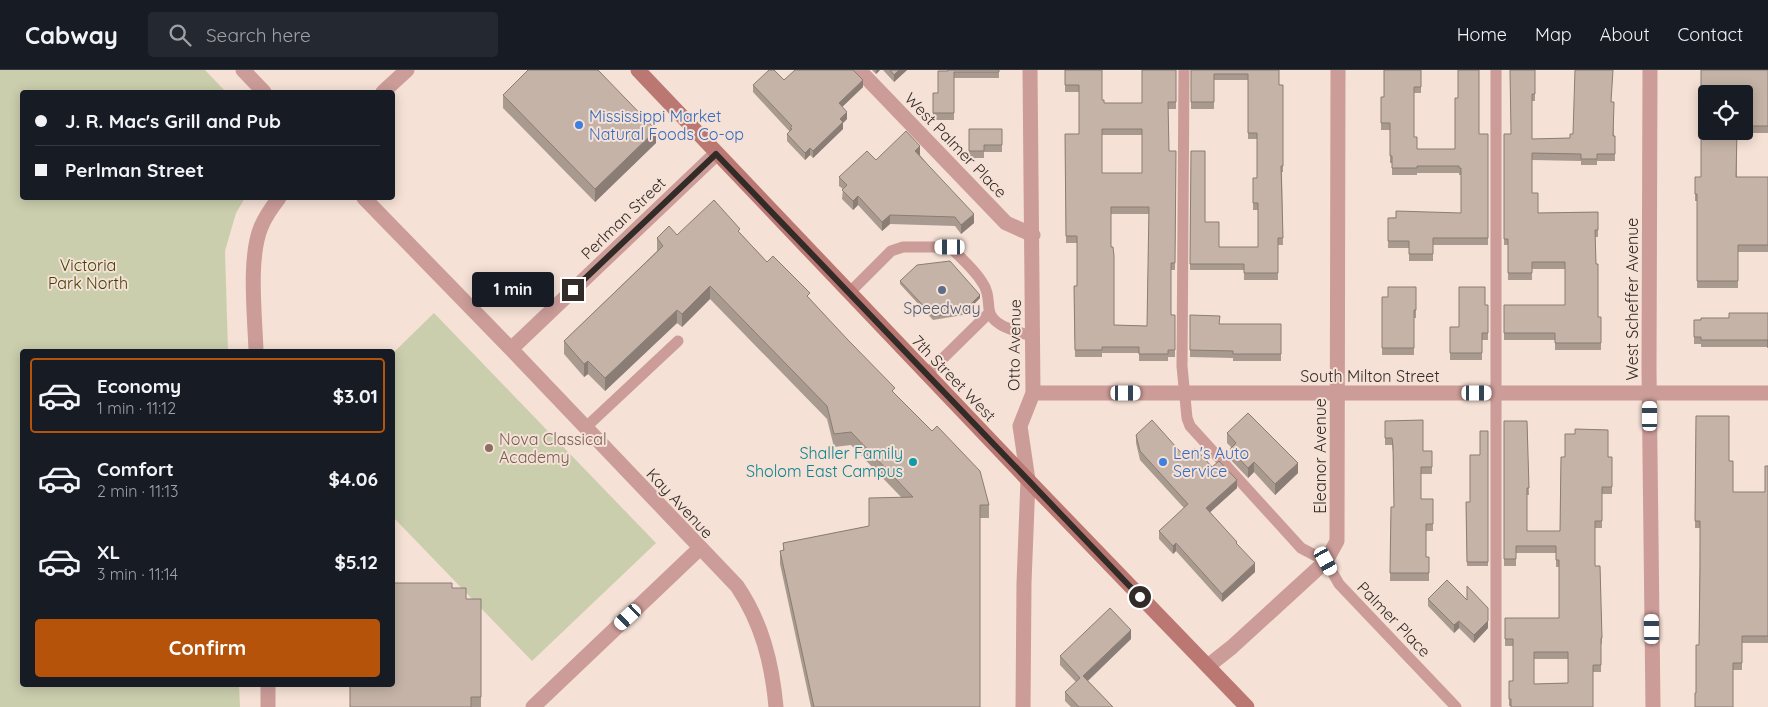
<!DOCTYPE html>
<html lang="en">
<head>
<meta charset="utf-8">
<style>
  :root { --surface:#171b24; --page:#242831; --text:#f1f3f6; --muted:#9ea1a6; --line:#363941; --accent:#b45309 }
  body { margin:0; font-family:Quicksand,sans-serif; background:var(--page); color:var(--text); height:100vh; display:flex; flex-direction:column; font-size:19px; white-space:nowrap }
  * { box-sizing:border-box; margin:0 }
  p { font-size:16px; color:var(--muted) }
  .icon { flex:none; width:28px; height:28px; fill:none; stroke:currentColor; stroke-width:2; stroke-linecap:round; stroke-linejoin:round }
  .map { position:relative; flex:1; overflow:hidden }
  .drawer { position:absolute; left:20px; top:279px; width:375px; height:338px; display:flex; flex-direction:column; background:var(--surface); border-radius:5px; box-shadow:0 2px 12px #0003 }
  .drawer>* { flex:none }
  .banner { position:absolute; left:20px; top:20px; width:375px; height:110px; border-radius:5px; box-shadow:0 2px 12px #0003; display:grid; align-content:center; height:110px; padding:0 15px; background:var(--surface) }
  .buttons { position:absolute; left:1698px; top:15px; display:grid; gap:10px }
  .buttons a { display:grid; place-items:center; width:55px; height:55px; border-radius:5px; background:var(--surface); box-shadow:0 2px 12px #0003; font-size:25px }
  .end { position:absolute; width:22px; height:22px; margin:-11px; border:6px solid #332b27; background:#fff; box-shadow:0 0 0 2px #fff }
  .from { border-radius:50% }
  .bubble { position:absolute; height:35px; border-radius:5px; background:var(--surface); box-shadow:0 2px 12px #0003; font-size:16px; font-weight:700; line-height:35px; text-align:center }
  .car { position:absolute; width:15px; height:30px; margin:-15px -8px; border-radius:6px; box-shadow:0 0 4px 1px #0007; background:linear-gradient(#fff 24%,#345 0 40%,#fff 0 76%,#345 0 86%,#fff 0) }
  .banner b { display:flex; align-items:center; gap:18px; height:48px; font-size:19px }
  .banner b+b { border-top:1px solid var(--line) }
  .banner i { width:12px; height:12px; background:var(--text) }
  ul { padding:9px 0 0; list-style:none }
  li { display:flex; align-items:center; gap:15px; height:75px; margin:0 10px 8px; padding:0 5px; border:2px solid transparent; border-radius:5px }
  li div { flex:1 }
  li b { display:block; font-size:19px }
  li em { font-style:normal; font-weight:700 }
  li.active { border-color:var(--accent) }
  li>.icon { width:45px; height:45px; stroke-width:1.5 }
  .button { display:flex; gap:10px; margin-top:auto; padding:10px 15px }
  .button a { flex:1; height:58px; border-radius:5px; background:var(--accent); color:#fff; font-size:20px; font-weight:700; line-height:58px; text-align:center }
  header { display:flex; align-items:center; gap:30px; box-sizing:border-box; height:70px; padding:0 25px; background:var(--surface); border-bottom:1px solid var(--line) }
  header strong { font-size:24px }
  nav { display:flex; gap:28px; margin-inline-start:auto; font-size:18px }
  .search { width:350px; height:45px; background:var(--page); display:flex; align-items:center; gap:12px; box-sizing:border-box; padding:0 18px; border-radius:5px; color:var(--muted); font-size:19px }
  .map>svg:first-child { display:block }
  .green { fill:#cbcead }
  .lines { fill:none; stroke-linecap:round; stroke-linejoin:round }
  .service { stroke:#cb9c98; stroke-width:11 }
  .minor { stroke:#cb9c98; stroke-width:15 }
  .tertiary { stroke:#cb9c98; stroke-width:15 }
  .secondary { stroke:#bb7873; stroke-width:15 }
  .wall { fill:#a99a90; fill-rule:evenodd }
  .shaded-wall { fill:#8a7d75 }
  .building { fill:#c5b3a7; stroke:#8a7d75; fill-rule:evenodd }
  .route { stroke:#332b27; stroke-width:6 }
  .shop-dot { fill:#3f7fe0; stroke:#f5e1d6; stroke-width:2 }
  .service-dot { fill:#5c6f8a; stroke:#f5e1d6; stroke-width:2 }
  .education-dot { fill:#8d6e63; stroke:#f5e1d6; stroke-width:2 }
  .culture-dot { fill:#0f9aa8; stroke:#f5e1d6; stroke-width:2 }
  .labels { text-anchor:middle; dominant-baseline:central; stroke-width:4; stroke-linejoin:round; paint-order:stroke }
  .shop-label { font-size:16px; fill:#366cbe; stroke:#f5e1d6; text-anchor:start }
  .street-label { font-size:16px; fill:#332b27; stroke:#f5e1d6 }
  .park-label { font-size:16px; fill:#3f4206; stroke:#f5e1d6 }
  .service-label { font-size:16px; fill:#4e5e75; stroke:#f5e1d6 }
  .education-label { font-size:16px; fill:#785e54; stroke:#f5e1d6; text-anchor:start }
  .culture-label { font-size:16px; fill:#0d838f; stroke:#f5e1d6; text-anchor:end }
</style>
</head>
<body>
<header>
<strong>Cabway</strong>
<div class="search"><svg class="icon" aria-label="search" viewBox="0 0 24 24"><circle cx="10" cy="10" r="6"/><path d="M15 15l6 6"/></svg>Search here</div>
<nav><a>Home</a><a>Map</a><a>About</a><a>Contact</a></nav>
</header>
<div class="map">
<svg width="1768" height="637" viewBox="0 0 1768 637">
  <rect width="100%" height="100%" fill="#f5e1d6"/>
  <path class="green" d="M0,0H205L226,22H22V128H245L236,143L225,181L228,281H22V614H239L240,637H0Z
    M434,243L656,473L532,591L393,447V283Z"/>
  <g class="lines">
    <path class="service" d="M1184,0L1182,296L1187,348L1190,356L1301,478L1326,491L1339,514L1456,637
      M849,223L891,181L903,177H950C961,188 974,199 982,212C988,220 988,229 989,239C991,257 1018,261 1033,267
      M927,304L989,243
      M585,358L678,271
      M1496,637V0"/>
    <path class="minor" d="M243,0L264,22
      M859,0L1006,153L1033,165
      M1650,0L1649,299L1653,637
      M383,22L407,0
      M364,128L511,279L737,516C762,553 772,593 776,637
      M511,279L716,84
      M256,281C255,247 248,188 261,157C265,147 272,137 279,128
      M1033,323H1768
      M1028,410L1020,356L1033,323L1030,0
      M1208,596L1232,577L1326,491L1337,471L1338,0
      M268,614V637
      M533,637L699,479"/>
    <path class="tertiary" d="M1023,637L1024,513L1028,410"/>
    <path class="secondary" d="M638,0L1028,410L1247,637"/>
  </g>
  <path class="wall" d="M872,0H880L876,4Z
    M883,0H907L894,12Z
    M999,0V8H954V50H933V23H938L948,1Z
    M1065,0L1102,30L1104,33H1142L1176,0V39H1168L1169,81H1176L1175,200H1171V245H1175V287H1168V291H1139V283H1102V287H1075L1074,216H1077V173H1066L1065,64H1079V22H1065ZM1102,65H1142V103H1102ZM1111,144H1149L1147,256L1114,255L1111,177Z
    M1191,0H1279V15H1283V102H1282L1283,175H1278V210H1244V200H1190L1191,81L1205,152L1219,177H1258V140H1253V108H1257V69H1248V10H1214V39H1191Z
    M1421,0V23H1414V67L1417,79H1455L1479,64H1488V175H1433V191H1409V178H1388V148L1461,143V105H1459V103H1417V105H1392V93H1390V60H1381V27H1384Z
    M1535,0V31H1532V69L1570,68L1573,64L1612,32L1614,66H1615V91H1597V95H1581V91L1532,90V123L1538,143L1598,142V167H1595L1598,247H1601V280H1555V270H1504V235H1565V199H1532V210H1508V175H1504V64H1511Z
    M1701,0H1768V63H1737V107H1768V182H1738V218H1697V131H1695V107H1701ZM1706,24H1744V61H1706Z
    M784,10L863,17L842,37L847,49L843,53V59L813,88L810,85L805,90L787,71V64L790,62L753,22V15Z
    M503,25L656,73L595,132L503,38Z
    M969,59H1002V82H984V88H969Z
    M920,85L974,153L961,164L955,156L890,154L882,161L858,135L853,140L842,129L843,119L839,116V107L876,90Z
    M740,163L767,192L810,229L895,324L989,435V448H980V637H811L780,494V481H783V473L869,456L901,427L851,375L834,377L827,349L710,229L682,257L677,253L605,321L588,304L584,307L564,284V271L657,181V168L677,165Z
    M900,211L980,228L963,245L933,250L900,214Z
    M1416,217V248H1414V285H1382V227H1388Z
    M1485,235H1488V270H1482V290H1450V257H1459Z
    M1768,243V284V277H1701V274H1694V250L1729,248Z
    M1190,245L1220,254H1281V291H1233V288L1190,287Z
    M1696,346L1729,391L1733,422H1765L1768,396V573H1742V600H1733L1696,623L1699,575L1700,458H1695Z
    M1385,351L1423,381H1432V404H1421V429H1433V461H1426V487H1429V511H1390L1391,437H1394L1393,383L1392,375H1385Z
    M1504,351H1527L1529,425H1527V461H1560L1561,387H1565V364H1575V359L1608,360V387H1612V424H1602V458H1595V496H1600L1602,574H1601V602H1593V637H1511V636H1509V611H1513V576H1505V548H1559V497H1556V483H1516V496H1504ZM1534,589H1568V613L1534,614Z
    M1488,361V496H1467L1466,432H1470L1480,385Z
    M1227,363L1298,403L1275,425L1254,402L1248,408L1230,389V379L1231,377L1227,373Z
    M1136,365L1185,387L1212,397L1237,418L1210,442L1237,474L1255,502L1222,532L1176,481L1173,484L1159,469V461L1184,438L1140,390L1136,373Z
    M452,518L466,529H481V637H350Z
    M1428,529L1488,558L1474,573L1459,558L1454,563L1428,536Z
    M1131,569L1088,611L1113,637H1071L1065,631V622L1076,612L1060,595V586Z"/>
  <path class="shaded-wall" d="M876,0H880L876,4Z
    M899,0H907L894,12V5Z
    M863,10V17L839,40V33Z
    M847,42V49L843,53V59L813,88V81L840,49Z
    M656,60V73L595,132V119Z
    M920,76V85L915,90V81Z
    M810,78V85L805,90V83Z
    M858,126V135L853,140V131Z
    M974,144V153L961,164V155Z
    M890,145V154L882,161V152Z
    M710,216V229L682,257V244Z
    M980,225V228L963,245V242Z
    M677,240V253L605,321V308Z
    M588,291V304L584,307V294Z
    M1254,392V402L1248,408V398Z
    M1298,393V403L1275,425V414Z
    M1237,410V418L1206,446V438Z
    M1176,473V481L1173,484V476Z
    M1255,493V502L1222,532V524Z
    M1459,551V558L1454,563V555Z
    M1488,551V558L1474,573V565Z
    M1131,560V569L1083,615V606Z"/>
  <path class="building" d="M528,0H598L656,60L595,119L503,25Z
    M769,0H774L784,10L795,0H853L863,10L839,33L847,42L840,49L843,52L813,81L810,78L805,83L787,64L792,59L790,58L792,56L753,15Z
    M890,0H899L894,5Z
    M948,0H999V2H954V43H933V23H938V1H948Z
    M1065,0H1102V30H1104V33H1142V0H1176V32H1168L1169,81H1176L1175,193H1171V245H1175V280H1168V284H1139V277H1102V280H1075L1074,216H1077V166H1066L1065,64H1079V15H1065ZM1102,59H1142V103H1102ZM1111,137H1149L1147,256L1114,255V186L1113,177H1111Z
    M1191,0H1279V15H1283V96H1281L1283,168H1278V203H1244V194H1190L1191,81H1205V152H1219V177H1258V133H1253V108H1257V63H1248V4H1214V32H1191Z
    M1384,0H1421V17H1414V67H1417V79H1455V28H1458V0H1479V64H1488V168H1433V184H1409V171H1388V148H1396V141L1461,143V98H1459V96H1417V98H1392V86H1390V53H1381V27H1384Z
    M1510,0H1535V24H1532V69L1570,68V64H1573L1575,0H1613L1611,32H1614L1613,66H1615V84H1597V89H1581V84L1532,83V123H1538V143L1598,142V160H1595L1596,194H1598V247H1601V273H1555V263H1504V235H1565V192H1532V203H1508V169H1504V64H1511Z
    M1701,0H1768V56H1744V24H1706V61H1737L1736,107H1768V175H1738V211H1697V124H1695V107H1701Z
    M969,59H1002V75H984V81H969Z
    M906,61L920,76L915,81L974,144L961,155L955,147L890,145L882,152L858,126L853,131L842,120L847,115L839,107L867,81L876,90Z
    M714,130L740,159L738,161L767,192L773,186L810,223L807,226L848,270L895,318L892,321L932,361L937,356L980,401L989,435H980V637H814L780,481L784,480L783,473L869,456V428L913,427L851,362L834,364L827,336L710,216L682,244L677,240L605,308L588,291L584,294L564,271L663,176L657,168L669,156L677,165Z
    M950,191L980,225L963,242L933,246L900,211L917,195Z
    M1388,217H1416V240H1414V278H1382V227H1388Z
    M1459,217H1485V235H1488V263H1482V283H1450V257H1459Z
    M1729,243H1768V278V270H1701V267H1694V250H1701V248H1729Z
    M1190,245L1220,246L1219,254H1281V284H1233V281L1190,280Z
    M1248,343L1298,393L1275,414L1254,392L1248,398L1230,379L1236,373L1227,363Z
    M1696,346H1729V391H1733V422H1765V396H1768V566H1742V593H1733V637H1695V623H1696V575H1699L1700,498V451H1695Z
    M1152,350L1185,387L1195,378L1212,397L1219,391L1237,410L1206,438L1237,472L1236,473L1255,493L1222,524L1176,473L1173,476L1159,461L1188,434L1140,381L1136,365Z
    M1423,350V381H1432V397H1421V429H1433V454H1426V487H1429V503H1390L1391,437H1394L1393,376L1392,368H1385V351Z
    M1504,351H1527L1529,418H1527V461H1560L1561,387H1565V364H1575V359L1608,360V387H1612V417H1602V451H1595V496H1600L1602,568H1601V595H1593V637H1511V629H1509V611H1513V569H1505V548H1559V490H1556V476H1516V489H1504ZM1534,582H1568V613L1534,614Z
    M1480,361H1488V492H1467L1466,432H1470V385H1480Z
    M1447,510L1467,530V516L1488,538V551L1474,565L1459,551L1454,555L1428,529Z
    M392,513H452V518H466V529H481V627H471V637H350V614H392Z
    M1110,538L1131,560L1083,606L1113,637H1079L1065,622L1080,608L1060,586Z"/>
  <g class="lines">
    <path class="route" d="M573,220L716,84L1140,527"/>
  </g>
  <g class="shop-dot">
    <circle cx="579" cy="55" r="5"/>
    <circle cx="1163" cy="392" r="5"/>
  </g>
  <circle class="service-dot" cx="942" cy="220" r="5"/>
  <circle class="education-dot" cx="489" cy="378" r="5"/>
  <circle class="culture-dot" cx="913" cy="392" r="5"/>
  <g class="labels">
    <g class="shop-label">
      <text x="589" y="46">Mississippi Market<tspan x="589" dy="18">Natural Foods Co-op</tspan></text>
      <text x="1173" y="383">Len's Auto<tspan x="1173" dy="18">Service</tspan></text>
    </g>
    <g class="street-label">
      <text transform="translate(956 75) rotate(46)">West Palmer Place</text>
      <text transform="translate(623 148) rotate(-44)">Perlman Street</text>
      <text transform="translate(1632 229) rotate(-90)">West Scheffer Avenue</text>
      <text transform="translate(1014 275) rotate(-89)">Otto Avenue</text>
      <text x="1370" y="306">South Milton Street</text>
      <text transform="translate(954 308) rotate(46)">7th Street West</text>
      <text transform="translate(1320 386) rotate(-90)">Eleanor Avenue</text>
      <text transform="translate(680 433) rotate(47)">Kay Avenue</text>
      <text transform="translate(1394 549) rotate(46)">Palmer Place</text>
    </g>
    <g class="park-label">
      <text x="88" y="195">Victoria<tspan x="88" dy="18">Park North</tspan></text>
    </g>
    <g class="service-label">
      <text x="942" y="238">Speedway</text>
    </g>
    <g class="education-label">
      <text x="499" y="369">Nova Classical<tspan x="499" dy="18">Academy</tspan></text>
    </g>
    <g class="culture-label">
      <text x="903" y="383">Shaller Family<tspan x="903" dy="18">Sholom East Campus</tspan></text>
    </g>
  </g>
</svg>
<div class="buttons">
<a><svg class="icon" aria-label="locate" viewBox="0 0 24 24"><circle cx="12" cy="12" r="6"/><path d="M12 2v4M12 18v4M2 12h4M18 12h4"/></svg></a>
</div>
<i class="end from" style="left:1140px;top:527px"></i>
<i class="end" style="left:573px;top:220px"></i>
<div class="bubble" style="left:472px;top:202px;width:82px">1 min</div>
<i class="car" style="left:950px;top:177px;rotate:270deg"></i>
<i class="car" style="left:1126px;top:323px;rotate:90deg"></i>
<i class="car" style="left:1477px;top:323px;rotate:90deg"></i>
<i class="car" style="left:1650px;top:346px;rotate:0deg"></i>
<i class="car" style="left:1326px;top:491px;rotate:151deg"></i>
<i class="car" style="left:628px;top:547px;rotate:227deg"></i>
<i class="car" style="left:1652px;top:559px;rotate:359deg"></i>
<div class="banner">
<b><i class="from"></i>J. R. Mac's Grill and Pub</b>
<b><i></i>Perlman Street</b>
</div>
<section class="drawer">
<ul>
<li class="active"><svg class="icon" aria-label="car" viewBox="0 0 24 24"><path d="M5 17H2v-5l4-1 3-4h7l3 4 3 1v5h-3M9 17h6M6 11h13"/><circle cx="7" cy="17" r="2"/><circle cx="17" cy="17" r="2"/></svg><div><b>Economy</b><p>1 min · 11:12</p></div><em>$3.01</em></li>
<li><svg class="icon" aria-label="car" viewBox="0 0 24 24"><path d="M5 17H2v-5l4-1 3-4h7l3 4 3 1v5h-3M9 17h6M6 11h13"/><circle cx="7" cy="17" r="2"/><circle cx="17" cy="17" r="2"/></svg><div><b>Comfort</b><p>2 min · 11:13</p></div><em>$4.06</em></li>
<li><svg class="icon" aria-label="car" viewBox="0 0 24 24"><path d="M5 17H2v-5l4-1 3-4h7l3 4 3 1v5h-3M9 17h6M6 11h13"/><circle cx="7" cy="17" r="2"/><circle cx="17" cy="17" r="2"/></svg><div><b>XL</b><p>3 min · 11:14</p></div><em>$5.12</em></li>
</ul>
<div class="button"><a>Confirm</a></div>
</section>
</div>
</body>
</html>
